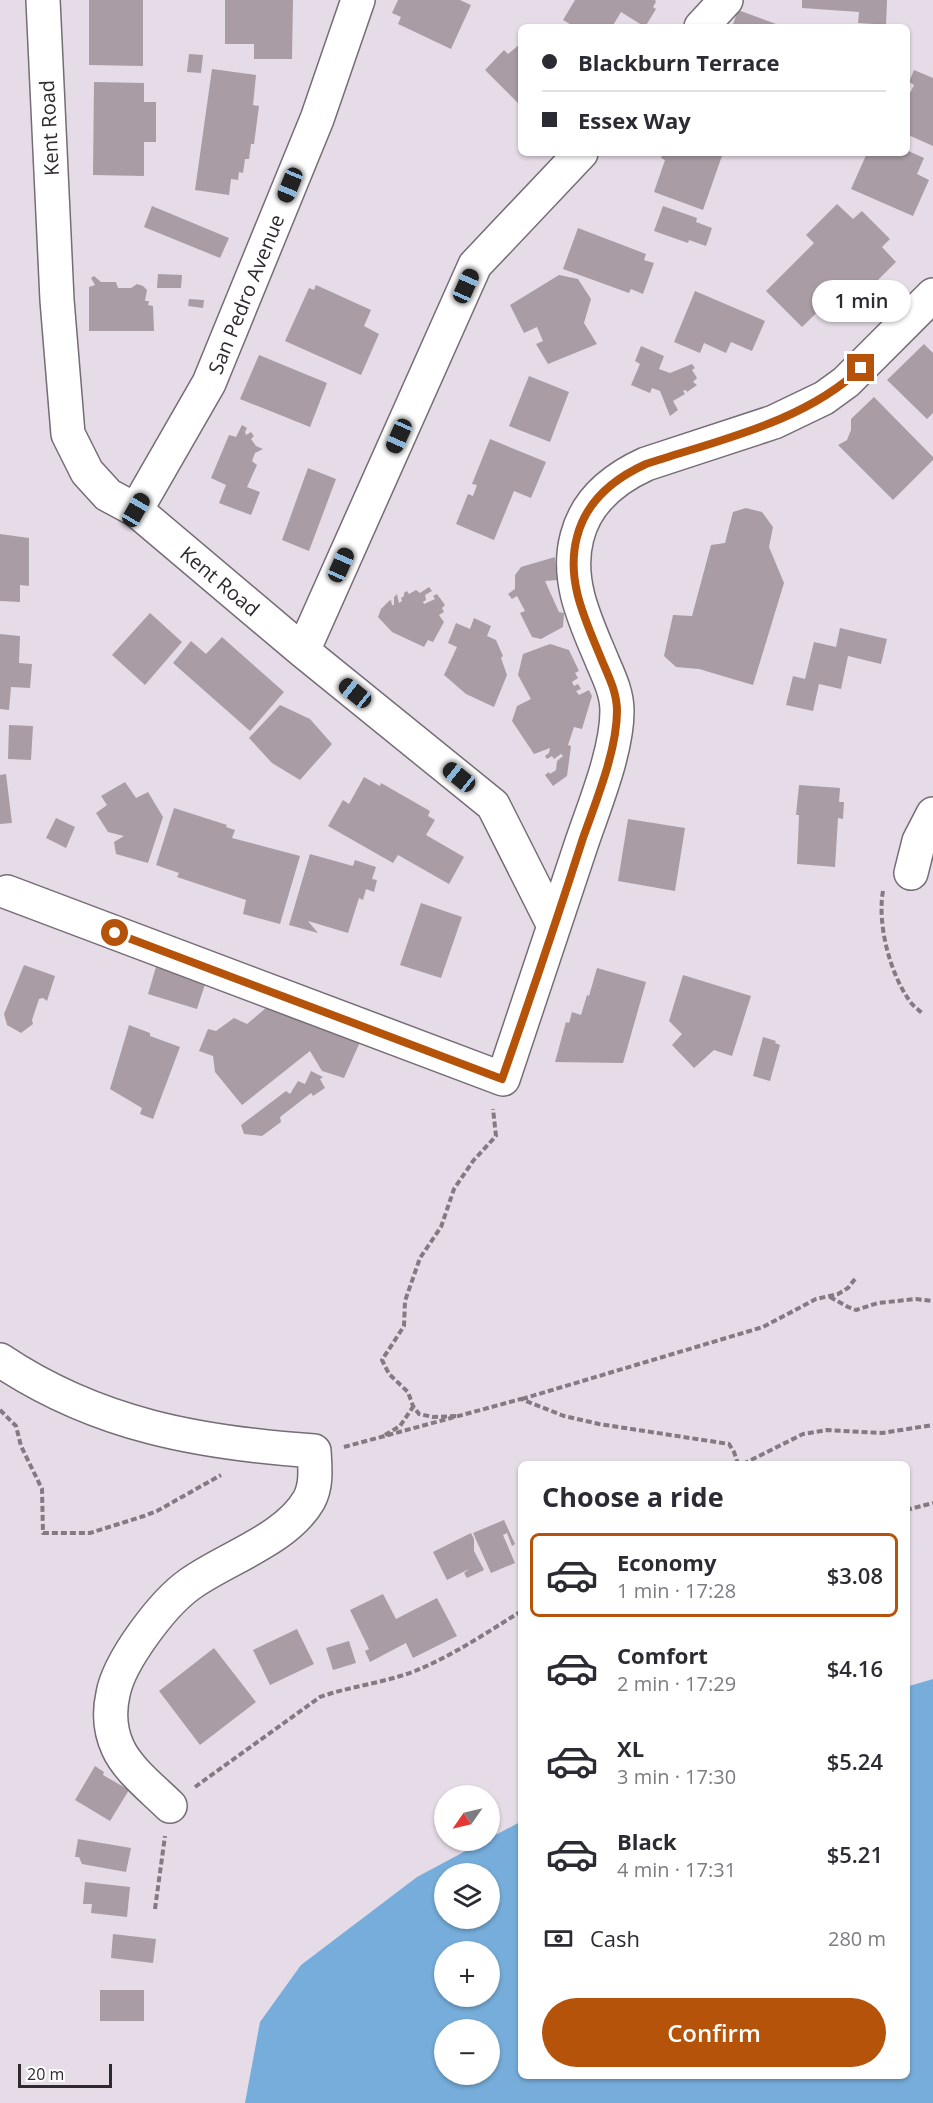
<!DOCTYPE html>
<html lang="en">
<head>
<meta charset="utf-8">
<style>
  :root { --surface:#fff; --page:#f7f7f7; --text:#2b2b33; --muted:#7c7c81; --line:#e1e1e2; --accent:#b45309 }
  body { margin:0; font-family:"Open Sans",sans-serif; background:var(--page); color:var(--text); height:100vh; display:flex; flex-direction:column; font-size:22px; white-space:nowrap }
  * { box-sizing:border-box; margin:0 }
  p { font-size:20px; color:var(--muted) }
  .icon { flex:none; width:33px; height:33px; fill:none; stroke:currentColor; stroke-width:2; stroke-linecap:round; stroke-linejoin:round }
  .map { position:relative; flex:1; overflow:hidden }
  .details { position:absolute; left:518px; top:1461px; width:392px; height:618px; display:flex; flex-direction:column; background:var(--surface); border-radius:9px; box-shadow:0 2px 4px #0004 }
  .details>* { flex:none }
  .top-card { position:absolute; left:518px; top:24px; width:392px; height:132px; border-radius:9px; box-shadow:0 2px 4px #0004; display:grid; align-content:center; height:132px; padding:0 24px; background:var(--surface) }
  .needle { width:39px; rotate:236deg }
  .tools { position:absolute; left:434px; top:1785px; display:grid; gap:12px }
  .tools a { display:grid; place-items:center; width:66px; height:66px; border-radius:50%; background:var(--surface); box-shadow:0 2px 4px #0004; font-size:30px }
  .scale { position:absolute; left:18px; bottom:15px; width:94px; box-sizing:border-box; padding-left:6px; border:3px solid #2e2a2e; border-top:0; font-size:16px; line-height:21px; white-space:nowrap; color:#2e2a2e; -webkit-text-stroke:4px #fff; paint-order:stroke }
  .end { position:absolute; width:27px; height:27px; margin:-14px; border:8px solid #b45309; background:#fff; box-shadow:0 0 0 3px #fff }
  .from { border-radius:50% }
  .bubble { position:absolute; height:42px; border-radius:21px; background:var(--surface); box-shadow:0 2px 4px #0004; font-size:20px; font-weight:600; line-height:42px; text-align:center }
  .car { position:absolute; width:18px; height:36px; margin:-18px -9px; border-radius:8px; box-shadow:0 0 4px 2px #0007; background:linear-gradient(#222 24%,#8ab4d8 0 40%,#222 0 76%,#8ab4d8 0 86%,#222 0) }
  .top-card b { display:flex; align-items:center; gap:21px; height:57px; font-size:22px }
  .top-card b+b { border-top:2px solid var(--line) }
  .top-card i { width:15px; height:15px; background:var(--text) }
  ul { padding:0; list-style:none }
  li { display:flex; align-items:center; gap:18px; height:84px; margin:0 12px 9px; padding:0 12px; border:3px solid transparent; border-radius:9px }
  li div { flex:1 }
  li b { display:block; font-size:22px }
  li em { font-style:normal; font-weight:600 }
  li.selected { border-color:var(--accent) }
  li>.icon { width:54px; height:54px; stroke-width:1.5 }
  h2 { padding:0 24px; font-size:27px; line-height:72px }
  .pay { display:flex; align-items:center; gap:15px; height:66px; padding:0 24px; font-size:22px }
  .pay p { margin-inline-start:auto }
  .primary-button { display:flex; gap:12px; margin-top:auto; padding:12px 24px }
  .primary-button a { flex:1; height:69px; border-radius:36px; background:var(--accent); color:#fff; font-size:24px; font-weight:600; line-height:69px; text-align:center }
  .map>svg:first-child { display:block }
  .water { fill:#76adda; fill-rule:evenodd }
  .building { fill:#a99ca4 }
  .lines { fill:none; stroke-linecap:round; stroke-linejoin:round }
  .minor-casing { stroke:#756c76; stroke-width:36 }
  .path { stroke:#827b82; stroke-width:4; stroke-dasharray:6 3; stroke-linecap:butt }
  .minor { stroke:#fff; stroke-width:33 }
  .route { stroke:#b45309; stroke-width:8 }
  .labels { text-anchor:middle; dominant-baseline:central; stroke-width:6; stroke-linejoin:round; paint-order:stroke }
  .street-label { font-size:20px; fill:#2e2a2e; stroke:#fff }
</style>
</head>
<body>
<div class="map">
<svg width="933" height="2103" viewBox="0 0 933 2103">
  <rect width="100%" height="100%" fill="#e6dce7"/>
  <path class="water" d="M933,1679V2103H245L260,2022L301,1965L417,1877L520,1822V2076H906V1687ZM444,1874H489V1918H444ZM444,1952H489V1996H444ZM444,2030H489V2074H444Z"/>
  <path class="building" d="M89,0H143V66L89,65Z
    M225,0H293L292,59H254V44H225Z
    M398,0H460L471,5L451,49L398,24L401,17L392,13Z
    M575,0H655L656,2L653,7L656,9L645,27L621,12L612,27H575L563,20Z
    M802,0H887L886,27H873L874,24L858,23L859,12L802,8Z
    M738,10L784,27H732Z
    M520,44V105L485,70L504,50L508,54Z
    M189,54L203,55L201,73L187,72Z
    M212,69L256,75L253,105L259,106L254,144H251L249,159H245L243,173L239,172L238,180L231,179L229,195L195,190Z
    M914,70L933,78V146L906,134V93L909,95L914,85L909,82Z
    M94,82L144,83V102H156V142H144V176L93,175Z
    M906,150L924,158L917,174L929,180L913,216L851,189L867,153H906Z
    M663,153H723L703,210L654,192L665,160L661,158Z
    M837,204L853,219L862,211L890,239L882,247L896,262L846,312L832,298L802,327L766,291L814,243L806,235Z
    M152,206L229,238L220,258L144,227Z
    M663,206L697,218L696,222L712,228L706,246L689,240L688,243L654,231Z
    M578,228L646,254L644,260L654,263L643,294L631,289L629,293L563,269Z
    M158,274L182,275L181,288H157Z
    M559,275L578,279L591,299L584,323L597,344L548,364L536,344L543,341L537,327L524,333L510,305Z
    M94,276L101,282H116L118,288H131L137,284L143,286L147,290L145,301H149L148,305L153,306L154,331H89V287L95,285L91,278Z
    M316,285L371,310L364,326L379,334L361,375L285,341L309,288L314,290Z
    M695,291L765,321L752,351L731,342L726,353L704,343L700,353L674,342Z
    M189,299L204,300L203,308L188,306Z
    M924,344L933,353V413L927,419L887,380Z
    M641,346L664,356L659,369L670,373L692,364L695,368L692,370L697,378L693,382L697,385L687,392L686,390L683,391L685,394L673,401L678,410L670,416L660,391L652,388L650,393L631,385L640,364L635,361Z
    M259,355L327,383L310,427L240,399Z
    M529,376L569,392L550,442L509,426Z
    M874,397L933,457V460L893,500L838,445L847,440L851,430V419Z
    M242,425L247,428L245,432L246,435L251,432L254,436L251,439L256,446L263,449L255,453L252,461L257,465L247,487L260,492L251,515L219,503L226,485L211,478L229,435L236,437Z
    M490,439L546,462L531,498L514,491L494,540L456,524L468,494L473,496L477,485L472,484Z
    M308,468L336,479L309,551L282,540Z
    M746,508L762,512L773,527L769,547L784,583L753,685L699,669L676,667L664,656L673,615L692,616L711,545L725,543L733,512Z
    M0,534L29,538V586L20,585V602L0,601Z
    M555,557L557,580L545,581L559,612L564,613L563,627L541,639L532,637L520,613L525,611L517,596L512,599L508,594L515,589V575L521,567Z
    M429,587L432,591L425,595L426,600L423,602L424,604L435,599L433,596L437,594L445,605L442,608L444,612L439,615L444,622L433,642L428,640L424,647L392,632L378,617L381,609L389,601L391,600L392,605H394V597L397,594L399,603L402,601L401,598L404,596V593L407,591L409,594L416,590L420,593Z
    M150,613L182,642L145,685L112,655Z
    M474,618L491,626L487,636L496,640L503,656L501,658L507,675L494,707L466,694L444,675L457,647L448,643L456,623L470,629Z
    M840,628L887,639L881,664L848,656L841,689L819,684L813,711L786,705L793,676L805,679L814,642L836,647Z
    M0,634L20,636L19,663L32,664L30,688L11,687L9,710L0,709Z
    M222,637L284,692L250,731L173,663L191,641L206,654Z
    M550,644L569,650L579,671L575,673L578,678L572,682L574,686L578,684L581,689L576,691L579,695L589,690L592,696L582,729L574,727L568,745L571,746L567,776L553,786L545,775L549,772L550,774L556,770L557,761L563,756L561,754L554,759L552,756L547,759L545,756L549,753L550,748L534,754L512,721L517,706L531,699L518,675L523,654Z
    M280,705L310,719L332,744L300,780L272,763L249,738Z
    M9,725L33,726L31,760L8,759Z
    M6,774L12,823L0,824V775Z
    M364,777L380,786L381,783L430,811L428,816L435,820L426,835L464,857L449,884L398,855L393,863L328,826L343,800L349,804Z
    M125,782L136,798L148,792L163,817L148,863L116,854L114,842L124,836L108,832L96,813L107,805L101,796Z
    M799,785L840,788L839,802H844L843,819L838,818L835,867L797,864L799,815H796Z
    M174,808L227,825L226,827L235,830L232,838L300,856L280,924L243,914L246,900L177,877L179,873L156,865Z
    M56,818L75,827L66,848L46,838Z
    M628,819L685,828L675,891L618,881Z
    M310,854L353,866L355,860L376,867L372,879L377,880L374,892L366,889L363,900L359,898L348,933L308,921L318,933L289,925Z
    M421,903L462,917L441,978L400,965Z
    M158,960L208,975L197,1009L148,994Z
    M24,965L55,976L47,1001L43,998L39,999L32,1020L33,1024L21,1033L7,1025L4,1014Z
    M597,968L646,982L623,1063L555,1062L566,1022L569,1023L572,1012L581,1015L587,995L589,996Z
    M683,975L751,996L732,1056L714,1050L694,1068L672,1045L682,1034L669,1021Z
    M273,1002L368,1024L344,1078L322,1071L310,1051L242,1105L215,1072L213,1056L199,1051L208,1029L216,1031L234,1018L247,1024Z
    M129,1025L150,1033V1036L180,1047L153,1119L140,1114L142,1108L110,1089Z
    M763,1037L776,1041L775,1043L780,1045L770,1081L753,1076Z
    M311,1071L323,1077L320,1079L325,1088L313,1096L311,1093L280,1117L281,1122L262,1136L244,1134L241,1125L286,1091L290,1094L298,1081L305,1084Z
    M504,1520L515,1544L512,1546L507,1533L503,1535L515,1563L491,1573L473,1533Z
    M471,1533L474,1539V1551L484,1570L467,1578L464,1573L469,1569L447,1580L433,1552Z
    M383,1594L396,1619L437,1598L457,1636L413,1658L406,1643L370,1662L365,1651L369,1649L350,1610Z
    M297,1629L314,1664L270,1685L253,1650Z
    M349,1641L356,1663L333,1670L326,1648Z
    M214,1648L256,1702L200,1745L159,1691Z
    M95,1766L104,1772L103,1775L129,1790L110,1821L75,1800Z
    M78,1839L131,1848L126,1872L82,1864L79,1857H75Z
    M85,1882L130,1887L127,1917L91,1913L92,1904H83Z
    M113,1934L156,1939L153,1963L111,1958Z
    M100,1990H144V2021H100Z"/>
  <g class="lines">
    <g class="minor-casing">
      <path id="minor" d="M43,0L57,300L68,434L87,472L108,495L136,510L303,651L493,805L554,926
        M701,27L726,0
        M136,510L209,383L317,119L358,0
        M303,651L475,265L581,153
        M911,873L919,841L933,814
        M7,892L503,1079C529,1000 556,921 582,842C595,804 617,751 617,711C617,694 610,679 603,663C587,624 565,582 577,537C586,501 613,479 646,464L774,422L824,398L846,382L933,295
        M0,1360C97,1425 200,1443 314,1451C315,1468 317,1485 309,1500C286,1540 226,1558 190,1584C163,1603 119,1661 113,1694C109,1712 110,1731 118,1748C128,1770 153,1789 170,1806"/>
    </g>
    <path class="path" d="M883,891C877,924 890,973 909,1000C912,1005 918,1009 923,1014
      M830,1297L848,1307L856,1310L878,1303L916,1299L933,1301
      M522,1399L763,1327L816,1299L838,1294L848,1288L855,1279
      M0,1410L16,1426L21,1446L42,1489L43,1533H90L144,1516L157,1511L221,1475
      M456,1416L433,1417L419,1414L413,1406L408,1392L389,1374L382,1360L404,1326L405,1301L420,1258L441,1227L454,1189L473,1161L496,1136L493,1109
      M385,1435L400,1426L413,1407
      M344,1447L521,1399L564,1416L599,1424L729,1444L734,1452L738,1464
      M743,1464L803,1434L827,1430L882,1433L933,1425
      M906,1510L933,1503
      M195,1787L320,1697C351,1686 384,1683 415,1671C452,1656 486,1633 520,1612
      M155,1909L165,1836"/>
    <use href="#minor" class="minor"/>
  </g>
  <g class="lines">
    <path class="route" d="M115,933L502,1079C530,999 557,919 583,838C596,801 617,750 617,711C617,694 610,679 603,663C587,623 565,582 577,537C586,501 613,479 646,464C718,440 805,422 861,368"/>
  </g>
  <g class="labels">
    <g class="street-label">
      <text transform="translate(49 128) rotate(-93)">Kent Road</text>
      <text transform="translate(246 294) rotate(-68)">San Pedro Avenue</text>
      <text transform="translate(220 581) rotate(40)">Kent Road</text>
    </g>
  </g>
</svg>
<div class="tools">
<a><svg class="needle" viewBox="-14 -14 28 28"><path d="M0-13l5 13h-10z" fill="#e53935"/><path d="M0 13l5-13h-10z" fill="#7c7c81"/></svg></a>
<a><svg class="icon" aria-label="layers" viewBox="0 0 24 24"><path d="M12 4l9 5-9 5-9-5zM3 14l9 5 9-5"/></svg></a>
<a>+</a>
<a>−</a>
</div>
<div class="scale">20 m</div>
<i class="end from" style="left:115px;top:933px"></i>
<i class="end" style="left:861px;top:368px"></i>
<div class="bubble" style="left:812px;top:280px;width:99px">1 min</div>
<i class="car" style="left:290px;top:185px;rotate:202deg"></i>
<i class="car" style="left:466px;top:286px;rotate:24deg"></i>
<i class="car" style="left:399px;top:436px;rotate:204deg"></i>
<i class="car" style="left:136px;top:510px;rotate:30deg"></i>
<i class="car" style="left:341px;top:565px;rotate:24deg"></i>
<i class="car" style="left:355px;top:693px;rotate:309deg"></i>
<i class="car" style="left:459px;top:777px;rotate:309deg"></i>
<div class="top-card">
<b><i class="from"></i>Blackburn Terrace</b>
<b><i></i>Essex Way</b>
</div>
<section class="details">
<h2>Choose a ride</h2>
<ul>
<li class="selected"><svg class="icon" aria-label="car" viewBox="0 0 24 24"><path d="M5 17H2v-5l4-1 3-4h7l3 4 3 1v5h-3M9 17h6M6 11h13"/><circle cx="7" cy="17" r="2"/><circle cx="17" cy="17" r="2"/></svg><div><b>Economy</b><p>1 min · 17:28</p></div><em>$3.08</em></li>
<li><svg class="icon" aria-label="car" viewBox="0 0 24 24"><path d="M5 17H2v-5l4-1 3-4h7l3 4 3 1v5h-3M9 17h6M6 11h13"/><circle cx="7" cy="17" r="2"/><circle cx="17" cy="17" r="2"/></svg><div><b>Comfort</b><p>2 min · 17:29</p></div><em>$4.16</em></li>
<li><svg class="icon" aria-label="car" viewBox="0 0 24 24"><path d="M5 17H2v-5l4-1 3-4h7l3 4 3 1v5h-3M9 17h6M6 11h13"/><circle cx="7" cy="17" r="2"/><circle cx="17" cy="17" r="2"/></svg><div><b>XL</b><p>3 min · 17:30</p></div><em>$5.24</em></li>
<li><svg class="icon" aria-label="car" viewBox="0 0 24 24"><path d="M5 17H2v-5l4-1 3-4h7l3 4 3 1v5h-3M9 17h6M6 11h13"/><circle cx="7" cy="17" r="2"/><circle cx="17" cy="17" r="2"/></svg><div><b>Black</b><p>4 min · 17:31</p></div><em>$5.21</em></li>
</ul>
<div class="pay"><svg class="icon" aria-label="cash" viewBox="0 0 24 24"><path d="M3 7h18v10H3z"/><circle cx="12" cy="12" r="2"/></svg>Cash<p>280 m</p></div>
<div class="primary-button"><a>Confirm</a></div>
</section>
</div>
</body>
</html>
